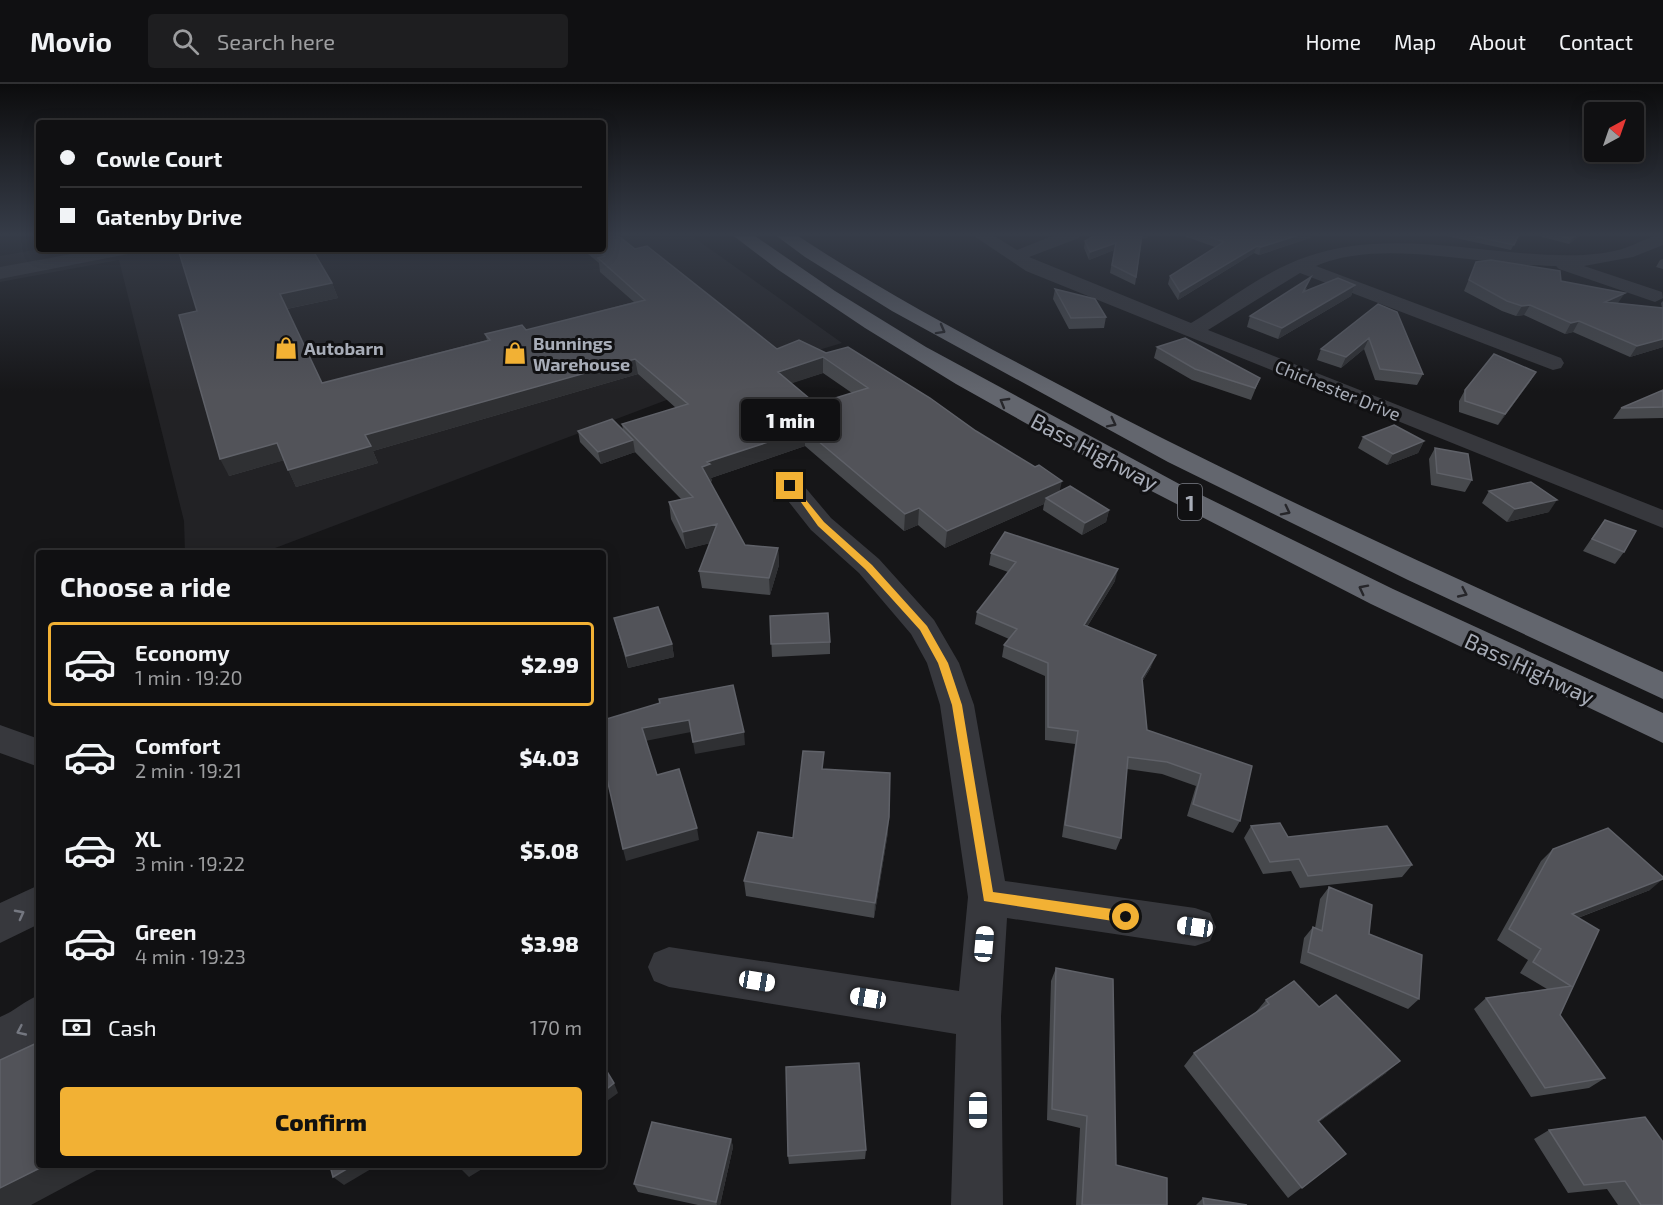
<!DOCTYPE html>
<html lang="en">
<head>
<meta charset="utf-8">
<style>
  :root { --surface:#101012; --page:#1e1e20; --text:#f1f3f6; --muted:#9c9d9f; --line:#303032; --accent:#f2b134 }
  body { margin:0; font-family:"Exo 2",sans-serif; background:var(--page); color:var(--text); height:100vh; display:flex; flex-direction:column; font-size:22px; white-space:nowrap }
  * { box-sizing:border-box; margin:0 }
  p { font-size:20px; color:var(--muted) }
  .icon { flex:none; width:33px; height:33px; fill:none; stroke:currentColor; stroke-width:2; stroke-linecap:round; stroke-linejoin:round }
  .map { position:relative; flex:1; overflow:hidden }
  .side { position:absolute; left:36px; top:466px; width:570px; height:618px; display:flex; flex-direction:column; background:var(--surface); border-radius:6px; box-shadow:0 3px 15px #0003,0 0 0 2px var(--line) }
  .side>* { flex:none }
  .banner { position:absolute; left:36px; top:36px; width:570px; height:132px; border-radius:6px; box-shadow:0 3px 15px #0003,0 0 0 2px var(--line); display:grid; align-content:center; height:132px; padding:0 24px; background:var(--surface) }
  .needle { width:39px; rotate:40deg }
  .tools { position:absolute; left:1584px; top:18px; display:grid; gap:12px }
  .tools a { display:grid; place-items:center; width:60px; height:60px; border-radius:6px; background:var(--surface); box-shadow:0 3px 15px #0003,0 0 0 2px var(--line); font-size:30px }
  .end { position:absolute; width:27px; height:27px; margin:-14px; border:8px solid #f2b134; background:#111; box-shadow:0 0 0 3px #111 }
  .from { border-radius:50% }
  .bubble { position:absolute; height:42px; border-radius:6px; background:var(--surface); box-shadow:0 3px 15px #0003,0 0 0 2px var(--line); font-size:20px; font-weight:800; line-height:42px; text-align:center }
  .car { position:absolute; width:18px; height:36px; margin:-18px -9px; border-radius:8px; box-shadow:0 0 4px 2px #0007; background:linear-gradient(#fff 24%,#345 0 40%,#fff 0 76%,#345 0 86%,#fff 0) }
  .banner b { display:flex; align-items:center; gap:21px; height:57px; font-size:22px }
  .banner b+b { border-top:2px solid var(--line) }
  .banner i { width:15px; height:15px; background:var(--text) }
  ul { padding:0; list-style:none }
  li { display:flex; align-items:center; gap:18px; height:84px; margin:0 12px 9px; padding:0 12px; border:3px solid transparent; border-radius:6px }
  li div { flex:1 }
  li b { display:block; font-size:22px }
  li em { font-style:normal; font-weight:800 }
  li.current { border-color:var(--accent) }
  li>.icon { width:54px; height:54px; stroke-width:1.5 }
  h2 { padding:0 24px; font-size:27px; line-height:72px }
  .pay { display:flex; align-items:center; gap:15px; height:66px; padding:0 24px; font-size:22px }
  .pay p { margin-inline-start:auto }
  .action { display:flex; gap:12px; margin-top:auto; padding:12px 24px }
  .action a { flex:1; height:69px; border-radius:6px; background:var(--accent); color:#111; font-size:24px; font-weight:800; line-height:69px; text-align:center }
  header { display:flex; align-items:center; gap:36px; box-sizing:border-box; height:84px; padding:0 30px; background:var(--surface); border-bottom:2px solid var(--line) }
  header strong { font-size:28px }
  nav { display:flex; gap:33px; margin-inline-start:auto; font-size:21px }
  .search { width:420px; height:54px; background:var(--page); display:flex; align-items:center; gap:15px; box-sizing:border-box; padding:0 21px; border-radius:6px; color:var(--muted); font-size:22px }
  .map>svg:first-child { display:block }
  .built { fill:#222225 }
  .lines { fill:none; stroke-linecap:round; stroke-linejoin:round }
  .minor { fill:#37383d; fill-rule:evenodd }
  .highway { fill:#63666e; fill-rule:evenodd }
  .wall { fill:#47494d; fill-rule:evenodd }
  .shaded-wall { fill:#2f3033 }
  .building { fill:#525359; stroke:#5f6168; stroke-width:1.5; fill-rule:evenodd }
  .oneway { stroke:#26262a }
  .oneway2 { stroke:#757881 }
  .route { fill:#f2b134 }
  .labels { text-anchor:middle; dominant-baseline:central; stroke-width:6; stroke-linejoin:round; paint-order:stroke }
  .far-poi-label { font-size:18px; font-weight:bold; fill:#a8adb8; stroke:#111113; text-anchor:start }
  .far-street-label { font-size:18px; fill:#a8adb8; stroke:#111113 }
  .shield { fill:#111113; stroke:#7b7e86; stroke-width:1.5 }
  .shield-label { font-size:21px; font-weight:bold; fill:#a8adb8 }
  .street-label { font-size:22px; fill:#a8adb8; stroke:#111113 }
</style>
</head>
<body>
<header>
<strong>Movio</strong>
<div class="search"><svg class="icon" aria-label="search" viewBox="0 0 24 24"><circle cx="10" cy="10" r="6"/><path d="M15 15l6 6"/></svg>Search here</div>
<nav><a>Home</a><a>Map</a><a>About</a><a>Contact</a></nav>
</header>
<div class="map">
<svg width="1663" height="1121" viewBox="0 0 1663 1121">
  <rect width="100%" height="100%" fill="#161618"/>
  <path class="built" d="M603,150H689L842,259L722,295L262,469H185L184,437L119,176L0,198V172L40,165H603Z"/>
  <g class="lines">
    <path class="minor" d="M971,150H991L1017,166L1057,150H1081L1079,154L1029,173L1191,239C1229,216 1266,186 1309,172C1397,142 1494,175 1584,171C1597,170 1613,168 1625,164C1637,160 1650,152 1663,150V161L1633,173L1584,182L1662,208L1663,214L1655,218L1559,185L1556,182C1484,183 1383,153 1316,182L1561,274L1564,279L1561,284L1553,286L1300,189L1208,246L1663,426V444L1026,187Z
      M99,165H137L128,170L0,195V183Z
      M790,394L799,396L831,434L879,475L934,536L959,579L974,621L1005,797L1195,824L1210,829L1216,843L1210,857L1195,862L1007,834L1001,932L1003,1121H951L956,950L669,903L654,897L648,883L654,869L669,863L959,907L968,813L940,621L927,579L911,550L859,489L811,446L781,408L777,402L781,396Z
      M0,641L39,655V683L0,669Z
      M39,801V840L0,859V819Z
      M39,911V962L0,979V933C15,927 24,917 39,911Z"/>
    <path class="highway" d="M731,150H752L835,207L926,263L1183,402L1393,505L1663,629V659L1371,520L1095,378L956,300L865,244L777,185Z
      M774,150H795C878,205 966,252 1054,298C1253,404 1458,495 1663,588V615L1408,496L1168,378L892,227L805,173Z"/>
  </g>
  <path class="wall" d="M1178,150H1312L1310,154L1259,171L1254,169L1178,216L1168,200L1170,192L1215,163Z
    M1437,150H1519L1511,166Z
    M1531,150H1591L1589,152L1582,150L1569,160Z
    M1142,156L1135,201L1110,189L1114,166L1089,176L1084,164L1085,157Z
    M582,165H635L777,265L799,256L1060,407L1109,426L1106,438L1082,451L1043,426L1044,420L945,464L918,441L904,447L805,362L711,394L712,397L710,398L745,461L778,464L779,481L770,511L702,504L699,487L710,459L686,465L671,435L669,418L681,415L634,367L635,368L601,380L580,358L578,347L623,346L622,340L676,324L638,290L373,367L378,379L296,403L284,376L229,392L197,227L332,199L338,214L287,225L322,299L487,256L485,250L526,246L634,218L600,188L599,179ZM823,289L852,309L816,320L791,299Z
    M1663,175V185L1656,183L1660,176Z
    M1476,178L1561,197L1618,219L1662,224L1661,219L1663,217V263L1630,273L1573,248L1565,250L1524,231L1516,232L1502,227L1464,207Z
    M1355,201L1351,212L1278,255L1247,243L1250,232L1307,204L1305,208Z
    M1055,205L1106,233L1104,244L1069,245L1053,215Z
    M1378,220L1423,290L1417,301L1375,296L1364,265L1341,284L1317,276L1321,265Z
    M1157,263L1260,294L1251,316L1192,296L1154,274Z
    M1536,288L1529,299L1498,341L1459,328V317L1465,306Z
    M1663,306V334L1613,335L1621,324Z
    M1363,353L1424,357L1418,369L1387,381L1358,364Z
    M1435,364L1472,396L1465,408L1431,401L1429,375Z
    M1489,407L1549,428L1507,438L1482,419Z
    M1605,436L1624,468L1615,480L1583,467L1596,448Z
    M991,469L1115,497L1087,543L1151,583L1142,598L1147,646L1252,682L1240,737L1233,749L1187,732L1196,702L1162,690L1127,685L1121,754L1116,766L1062,753L1075,660L1045,656V592L1002,573L1004,561L1009,555L975,540L977,528L1008,488L989,481Z
    M770,532L830,558V570L772,573Z
    M614,534L672,560L674,573L628,584Z
    M824,685L888,748L874,834L746,812L744,797L793,754Z
    M1251,742L1288,753L1412,781L1402,793L1300,804L1291,787L1263,790L1244,754Z
    M1553,765L1650,806L1578,834L1599,846L1560,931L1605,994L1589,1004L1531,1013L1474,925L1486,914L1547,905L1520,889L1528,876L1497,856L1541,777Z
    M1329,803L1369,850L1419,915L1408,925L1300,879L1304,854L1313,843L1315,844L1320,815Z
    M1056,884L1116,1081L1167,1121H1076L1080,1044L1047,1036L1051,897Z
    M1266,916L1319,923L1386,989L1319,1038L1346,1070L1288,1114L1184,982L1194,969L1255,929Z
    M1549,1046L1663,1121H1618L1607,1105L1568,1109L1534,1055Z
    M731,1055L733,1063L720,1121H698L638,1108L634,1100Z
    M866,1066L865,1075L789,1080L788,1072Z
    M1203,1114L1247,1121H1196Z"/>
  <path class="shaded-wall" d="M1142,150H1157L1141,156Z
    M1302,150H1312L1310,154L1259,171L1261,163Z
    M1578,150H1582L1569,160L1571,155Z
    M1116,159L1114,166L1089,176L1090,168Z
    M1257,162L1254,169L1178,216L1180,208Z
    M332,199L338,214L286,225L280,210Z
    M1355,201L1351,212L1278,255L1282,244Z
    M1625,209L1618,219L1605,218Z
    M1530,221L1524,231L1516,232L1522,222Z
    M1579,237L1573,248L1565,250L1571,239Z
    M1369,254L1364,265L1341,284L1346,273Z
    M1663,255V263L1630,273L1637,262Z
    M823,273V289L778,304V288Z
    M635,275L638,290L373,367L378,379L296,403L288,386L365,351Z
    M1536,288L1529,299L1498,341L1505,330Z
    M805,346V362L711,394L712,397L704,400L702,383L707,378Z
    M633,356L635,368L601,380L598,368Z
    M1424,357L1418,369L1387,381L1393,370Z
    M277,359L285,376L229,392L220,375Z
    M1062,397L1058,414H1046L1044,420L945,464L947,447Z
    M1557,416L1549,428L1507,438L1515,425Z
    M919,424L918,441L904,447L905,430Z
    M1109,426L1106,438L1082,451L1085,439Z
    M717,440L719,457L686,465L683,448Z
    M778,464L779,481L770,511L769,494Z
    M1118,485L1115,497L1080,554L1084,541Z
    M672,560L674,573L628,584L626,572Z
    M1156,571L1151,583L1137,606L1142,594Z
    M689,636L691,648L645,657L642,644Z
    M744,648L745,661L695,670L693,658Z
    M603,677L607,689L603,690Z
    M889,733L888,748L874,834L875,819Z
    M697,744L699,756L626,777L623,765Z
    M1663,795L1650,806L1559,841L1572,830Z
    M1400,977L1386,989L1305,1048L1318,1037Z
    M614,999L618,1009L603,1020V1008Z
    M731,1055L733,1063L720,1121H717L716,1118Z
    M44,1082H102V1083L31,1121H0V1104Z
    M352,1082H376L344,1101L333,1093Z
    M466,1082H487L469,1093L461,1085Z"/>
  <path class="building" d="M603,150H616L635,165L647,162L777,265L799,256L826,269L848,263L930,314L976,347L1035,383L1039,381L1062,397L947,447L919,424L905,430L805,346L707,378L710,380L702,383L745,461L778,464L769,494L699,487L717,440L683,448L669,418L693,413L622,340L688,320L635,275L365,351L371,362L288,386L277,359L220,375L179,231L197,227L178,165H312L332,199L280,210L322,299L490,256L485,250L522,241L526,246L645,216L598,174L605,172L596,165H603ZM823,273L868,304L816,320L778,288Z
    M1097,150H1142L1136,193L1112,181L1116,159L1090,168L1085,157Z
    M1201,150H1302L1261,163L1257,162L1180,208L1170,192L1224,158Z
    M1463,150H1519L1514,161Z
    M1553,150H1578L1571,155Z
    M1491,176L1560,187L1561,197L1625,209L1605,218L1663,224V255L1637,262L1579,237L1571,239L1530,221L1522,222L1507,217L1469,196L1476,178Z
    M1311,193L1303,208L1338,194L1355,201L1282,244L1250,232Z
    M1055,205L1095,215L1106,233L1071,234Z
    M1378,220L1397,228L1423,290L1380,285L1369,254L1346,273L1321,265Z
    M1185,254L1260,294L1255,304L1195,285L1157,263Z
    M1494,270L1536,288L1505,330L1465,317V306Z
    M1663,306V323L1621,324Z
    M612,335L633,356L598,368L578,347Z
    M1394,341L1424,357L1393,370L1363,353Z
    M1435,364L1468,370L1472,396L1437,389Z
    M1531,398L1557,416L1515,425L1489,407Z
    M1070,402L1109,426L1085,439L1046,414Z
    M1605,436L1636,447L1624,468L1592,455Z
    M1005,448L1118,485L1084,541L1156,571L1142,594L1147,646L1252,682L1240,737L1193,720L1201,690L1167,678L1128,673L1121,754L1065,741L1078,647L1048,643V579L1004,561L1017,545L977,528L1016,478L991,469Z
    M658,523L672,560L626,572L614,534Z
    M828,529L830,558L771,560L770,532Z
    M733,601L744,648L693,658L689,636L642,644L657,691L679,685L697,744L623,765L603,677V636L660,619L659,615Z
    M803,667L824,668L822,685L890,689L889,733L875,819L744,797L758,748L793,754Z
    M1280,739L1288,753L1387,742L1412,781L1308,792L1299,775L1270,778L1251,742Z
    M1608,744L1663,793V795L1572,830L1599,846L1560,931L1605,994L1545,1004L1486,914L1571,902L1533,878L1541,865L1509,845L1553,765Z
    M1329,803L1372,821L1369,850L1422,871L1419,915L1308,868L1313,843L1322,847Z
    M1056,884L1113,895L1116,1081L1167,1094V1121H1082L1087,1032L1052,1025Z
    M1294,897L1319,923L1336,911L1400,977L1318,1037L1346,1070L1302,1104L1194,969L1269,920L1266,916Z
    M39,958V1082H44L0,1104V976Z
    M859,979L866,1066L788,1072L786,983Z
    M603,981L614,999L603,1008Z
    M1645,1033L1663,1058V1121H1641L1625,1097L1584,1101L1549,1046Z
    M652,1038L731,1055L716,1118L634,1100Z
    M330,1082H352L333,1093Z
    M1203,1114L1247,1121H1204Z"/>
  <defs><path id="oneway-chevron" d="M-2-3.5L2.5 0L-2 3.5" fill="none" stroke-width="1.6" stroke-linecap="round" stroke-linejoin="round" transform="scale(1.5)"/></defs>
  <g class="oneway">
    <use href="#oneway-chevron" transform="translate(941 246) rotate(29)"/>
    <use href="#oneway-chevron" transform="translate(1004 318) rotate(-150)"/>
    <use href="#oneway-chevron" transform="translate(1112 339) rotate(27)"/>
    <use href="#oneway-chevron" transform="translate(1286 427) rotate(27)"/>
    <use href="#oneway-chevron" transform="translate(1363 505) rotate(-153)"/>
    <use href="#oneway-chevron" transform="translate(1463 509) rotate(25)"/>
  </g>
  <g class="oneway2">
    <use href="#oneway-chevron" transform="translate(20 830) rotate(-28)"/>
    <use href="#oneway-chevron" transform="translate(21 947) rotate(155)"/>
  </g>
  <linearGradient id="sky" x2="0" y2="1"><stop stop-color="#0c0c0d"/><stop offset="0.49" stop-color="#363c48"/><stop offset="1" stop-color="#363c48" stop-opacity="0"/></linearGradient>
  <rect width="1663" height="307" fill="url(#sky)"/>
  <path class="route" d="M788,400H793L824,438L872,481L927,542L948,579L962,621L993,808L1126,827L1130,829V837L1126,839L984,817L952,621L938,579L920,546L865,485L818,442Z"/>
  <defs>
    <g id="shop-bare" transform="scale(1.8)"><path d="M-5-2.5h2.3a2.7 3.5 0 0 1 5.4 0H5L5.5 6h-11ZM-1.5-2.5h3a1.5 2.3 0 0 0-3 0Z" fill="#f2b134" stroke="#111113" stroke-width="2.5" paint-order="stroke"/></g>
  </defs>
  <g fill-rule="evenodd">
    <use href="#shop-bare" x="286" y="264"/>
    <use href="#shop-bare" x="515" y="269"/>
  </g>
  <g class="labels">
    <g class="far-poi-label">
      <text x="533" y="259">Bunnings<tspan x="533" dy="21">Warehouse</tspan></text>
      <text x="304" y="264">Autobarn</text>
    </g>
    <g class="far-street-label">
      <text transform="translate(1338 306) rotate(22)">Chichester Drive</text>
    </g>
    <rect class="shield" x="1178" y="400" width="24" height="36" rx="4.5"/>
    <g class="shield-label">
      <text x="1190" y="418">1</text>
    </g>
    <g class="street-label">
      <text transform="translate(1095 367) rotate(28)">Bass Highway</text>
      <text transform="translate(1530 584) rotate(25)">Bass Highway</text>
    </g>
  </g>
</svg>
<div class="tools">
<a><svg class="needle" viewBox="-14 -14 28 28"><path d="M0-13l5 13h-10z" fill="#e53935"/><path d="M0 13l5-13h-10z" fill="#9c9d9f"/></svg></a>
</div>
<i class="end from" style="left:1126px;top:833px"></i>
<i class="end" style="left:790px;top:402px"></i>
<div class="bubble" style="left:741px;top:315px;width:99px">1 min</div>
<i class="car" style="left:1195px;top:843px;rotate:278deg"></i>
<i class="car" style="left:984px;top:860px;rotate:5deg"></i>
<i class="car" style="left:757px;top:897px;rotate:99deg"></i>
<i class="car" style="left:868px;top:914px;rotate:279deg"></i>
<i class="car" style="left:978px;top:1026px;rotate:180deg"></i>
<div class="banner">
<b><i class="from"></i>Cowle Court</b>
<b><i></i>Gatenby Drive</b>
</div>
<section class="side">
<h2>Choose a ride</h2>
<ul>
<li class="current"><svg class="icon" aria-label="car" viewBox="0 0 24 24"><path d="M5 17H2v-5l4-1 3-4h7l3 4 3 1v5h-3M9 17h6M6 11h13"/><circle cx="7" cy="17" r="2"/><circle cx="17" cy="17" r="2"/></svg><div><b>Economy</b><p>1 min · 19:20</p></div><em>$2.99</em></li>
<li><svg class="icon" aria-label="car" viewBox="0 0 24 24"><path d="M5 17H2v-5l4-1 3-4h7l3 4 3 1v5h-3M9 17h6M6 11h13"/><circle cx="7" cy="17" r="2"/><circle cx="17" cy="17" r="2"/></svg><div><b>Comfort</b><p>2 min · 19:21</p></div><em>$4.03</em></li>
<li><svg class="icon" aria-label="car" viewBox="0 0 24 24"><path d="M5 17H2v-5l4-1 3-4h7l3 4 3 1v5h-3M9 17h6M6 11h13"/><circle cx="7" cy="17" r="2"/><circle cx="17" cy="17" r="2"/></svg><div><b>XL</b><p>3 min · 19:22</p></div><em>$5.08</em></li>
<li><svg class="icon" aria-label="car" viewBox="0 0 24 24"><path d="M5 17H2v-5l4-1 3-4h7l3 4 3 1v5h-3M9 17h6M6 11h13"/><circle cx="7" cy="17" r="2"/><circle cx="17" cy="17" r="2"/></svg><div><b>Green</b><p>4 min · 19:23</p></div><em>$3.98</em></li>
</ul>
<div class="pay"><svg class="icon" aria-label="cash" viewBox="0 0 24 24"><path d="M3 7h18v10H3z"/><circle cx="12" cy="12" r="2"/></svg>Cash<p>170 m</p></div>
<div class="action"><a>Confirm</a></div>
</section>
</div>
</body>
</html>
